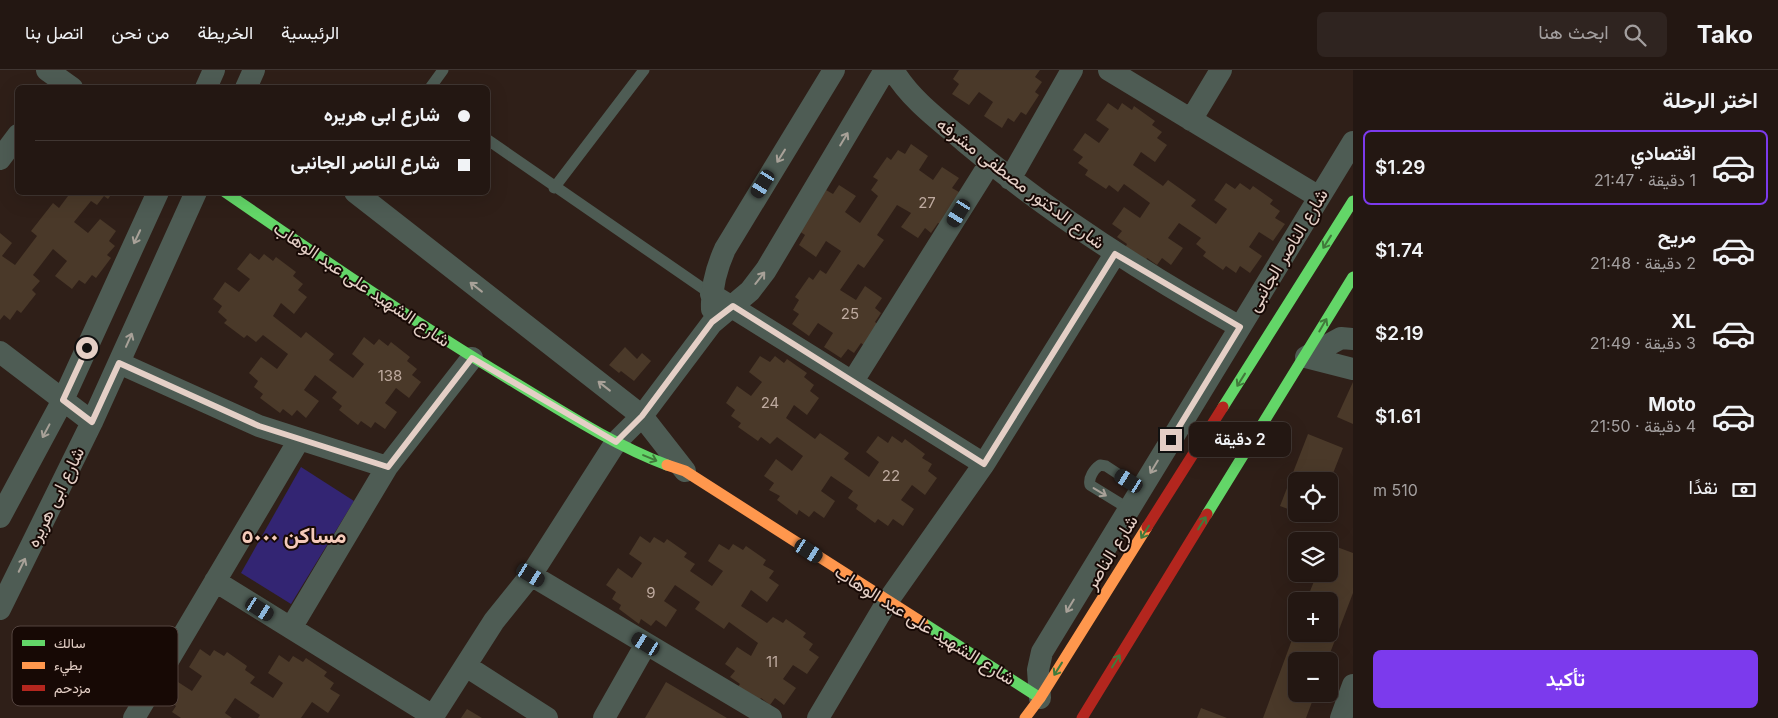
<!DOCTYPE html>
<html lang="ar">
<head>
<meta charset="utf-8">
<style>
  :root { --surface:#231712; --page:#2f2420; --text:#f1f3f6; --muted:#a39f9f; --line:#403632; --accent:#7c3aed }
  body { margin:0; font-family:Inter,Vazirmatn,sans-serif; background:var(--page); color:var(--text); direction:rtl; height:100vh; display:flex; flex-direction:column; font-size:19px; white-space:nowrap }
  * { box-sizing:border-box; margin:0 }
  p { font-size:16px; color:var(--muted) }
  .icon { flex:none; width:28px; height:28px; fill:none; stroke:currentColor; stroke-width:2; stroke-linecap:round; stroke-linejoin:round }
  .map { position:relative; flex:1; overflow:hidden; direction:ltr }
  .details { display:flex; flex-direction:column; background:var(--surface); width:425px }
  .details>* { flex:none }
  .guide { position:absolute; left:15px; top:15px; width:475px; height:110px; border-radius:8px; box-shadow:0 5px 20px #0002,0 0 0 1px var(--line); direction:rtl; display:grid; align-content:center; height:110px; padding:0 20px; background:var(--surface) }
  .controls { position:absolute; left:1288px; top:402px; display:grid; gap:10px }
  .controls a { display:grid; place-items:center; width:50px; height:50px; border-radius:8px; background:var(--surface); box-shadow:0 5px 20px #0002,0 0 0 1px var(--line); font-size:25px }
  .end { position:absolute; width:22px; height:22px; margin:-11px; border:6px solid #e4cfc6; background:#111; box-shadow:0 0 0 2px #111 }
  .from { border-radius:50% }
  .bubble { position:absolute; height:35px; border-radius:8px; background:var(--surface); box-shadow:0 5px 20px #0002,0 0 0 1px var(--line); font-size:16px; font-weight:600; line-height:35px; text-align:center; direction:rtl }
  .car { position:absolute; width:15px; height:30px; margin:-15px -8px; border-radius:6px; box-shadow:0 0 4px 1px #0007; background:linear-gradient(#222 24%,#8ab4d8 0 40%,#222 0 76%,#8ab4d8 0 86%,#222 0) }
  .guide b { display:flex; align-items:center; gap:18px; height:48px; font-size:19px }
  .guide b+b { border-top:1px solid var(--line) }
  .guide i { width:12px; height:12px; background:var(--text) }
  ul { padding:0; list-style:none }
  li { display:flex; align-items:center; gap:15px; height:75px; margin:0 10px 8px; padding:0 10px; border:2px solid transparent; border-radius:8px }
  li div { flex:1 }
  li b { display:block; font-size:19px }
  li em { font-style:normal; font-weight:600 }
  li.active { border-color:var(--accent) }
  li>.icon { width:45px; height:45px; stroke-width:1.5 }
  h2 { padding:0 20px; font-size:22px; line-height:60px }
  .pay { display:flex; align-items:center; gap:12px; height:55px; padding:0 20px; font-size:19px }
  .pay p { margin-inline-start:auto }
  .action { display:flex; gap:10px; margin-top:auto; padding:10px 20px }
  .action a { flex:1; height:58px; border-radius:8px; background:var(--accent); color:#fff; font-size:20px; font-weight:600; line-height:58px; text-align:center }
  header { display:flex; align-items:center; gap:30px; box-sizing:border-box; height:70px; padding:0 25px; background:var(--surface); border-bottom:1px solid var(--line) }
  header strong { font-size:24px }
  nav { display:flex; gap:28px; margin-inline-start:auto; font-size:18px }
  .search { width:350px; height:45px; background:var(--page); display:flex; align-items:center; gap:12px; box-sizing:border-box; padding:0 18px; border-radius:8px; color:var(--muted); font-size:19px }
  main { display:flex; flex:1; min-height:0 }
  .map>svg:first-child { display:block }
  .green { fill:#332573 }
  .building { fill:#4a3929 }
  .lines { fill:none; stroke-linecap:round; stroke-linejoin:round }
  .lane { stroke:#4e5c54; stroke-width:11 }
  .street { stroke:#4e5c54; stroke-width:22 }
  .fast { stroke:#63d668; stroke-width:11 }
  .slow { stroke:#ff974d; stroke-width:11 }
  .jam { stroke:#b3261e; stroke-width:11 }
  .oneway { stroke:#a8a198 }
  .oneway2 { stroke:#417a3b }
  .route { stroke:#e4cfc6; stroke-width:6 }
  .labels { text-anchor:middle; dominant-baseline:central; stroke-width:4; stroke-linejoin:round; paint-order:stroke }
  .number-label { font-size:15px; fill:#beaa9f }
  .street-label { font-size:18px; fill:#e4cfc6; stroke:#170905 }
  .district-label { font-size:22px; font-weight:bold; fill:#f4cab9; stroke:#170905 }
  .key { fill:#170905; stroke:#54443f; stroke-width:1 }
  .key-label { font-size:14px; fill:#e4cfc6 }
</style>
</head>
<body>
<header>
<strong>Tako</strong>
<div class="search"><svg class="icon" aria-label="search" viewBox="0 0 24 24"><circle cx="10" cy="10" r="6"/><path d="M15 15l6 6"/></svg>ابحث هنا</div>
<nav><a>الرئيسية</a><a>الخريطة</a><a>من نحن</a><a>اتصل بنا</a></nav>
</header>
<main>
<section class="details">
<h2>اختر الرحلة</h2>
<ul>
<li class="active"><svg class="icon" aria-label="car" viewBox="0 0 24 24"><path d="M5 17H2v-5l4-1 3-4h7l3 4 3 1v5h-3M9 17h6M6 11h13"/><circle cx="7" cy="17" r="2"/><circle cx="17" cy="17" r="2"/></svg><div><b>اقتصادي</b><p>1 دقيقة · 21:47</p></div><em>$1.29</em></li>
<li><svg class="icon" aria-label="car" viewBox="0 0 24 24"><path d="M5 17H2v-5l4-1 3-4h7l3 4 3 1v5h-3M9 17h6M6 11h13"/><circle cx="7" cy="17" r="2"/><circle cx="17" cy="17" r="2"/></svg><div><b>مريح</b><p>2 دقيقة · 21:48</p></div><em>$1.74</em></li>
<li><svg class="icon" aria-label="car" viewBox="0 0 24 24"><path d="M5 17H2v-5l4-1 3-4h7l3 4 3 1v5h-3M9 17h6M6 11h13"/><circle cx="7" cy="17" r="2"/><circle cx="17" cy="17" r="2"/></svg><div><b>XL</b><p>3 دقيقة · 21:49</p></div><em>$2.19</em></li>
<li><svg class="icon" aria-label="car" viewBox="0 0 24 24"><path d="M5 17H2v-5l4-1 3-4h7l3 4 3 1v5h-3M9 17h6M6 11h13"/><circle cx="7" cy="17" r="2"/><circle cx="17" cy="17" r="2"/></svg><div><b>Moto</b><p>4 دقيقة · 21:50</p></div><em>$1.61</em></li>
</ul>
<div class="pay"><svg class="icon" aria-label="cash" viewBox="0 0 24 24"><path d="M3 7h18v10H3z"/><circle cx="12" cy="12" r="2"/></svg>نقدًا<p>510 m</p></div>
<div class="action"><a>تأكيد</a></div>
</section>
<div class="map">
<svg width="1353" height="648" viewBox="0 0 1353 648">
  <rect width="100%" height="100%" fill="#2f1f18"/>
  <path class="green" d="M301,397L354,431L291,534L241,503Z"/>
  <path class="building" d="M959,0H1040L1035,7L1042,12L1035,22L1039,25L1026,45L1021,42L1014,52L1008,48L1002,58L984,46L993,32L979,22L969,35L952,24L959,14L953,9Z
    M1108,33L1118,40L1122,33L1132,40L1134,36L1155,51L1152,55L1162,62L1157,68L1167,75L1155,92L1141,82L1133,95L1163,116L1168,110L1196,130L1191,136L1216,154L1227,139L1214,130L1226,113L1235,119L1240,113L1250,120L1253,116L1273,130L1270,134L1280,141L1275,148L1285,154L1273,171L1259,162L1249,177L1262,186L1250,203L1240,196L1236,203L1226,196L1223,200L1203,186L1206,182L1196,174L1201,168L1179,153L1168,168L1183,178L1171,195L1162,188L1157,195L1147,188L1145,192L1125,178L1127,174L1117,167L1122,161L1112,154L1124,137L1140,148L1150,133L1124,114L1118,122L1109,115L1106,119L1085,105L1088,100L1078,93L1083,87L1073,80L1085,63L1099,73L1109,59L1096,50Z
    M911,74L928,86L919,100L933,110L942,97L959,108L952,118L959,122L942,155L938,153L931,163L925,158L918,168L901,157L911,143L897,135L877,165L884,170L864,198L858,194L840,220L856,230L865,216L882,228L875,238L881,243L875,252L879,255L865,276L861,273L854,283L848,279L841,288L824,277L833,263L818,253L809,266L792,254L799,244L793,240L799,230L795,227L809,207L813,210L820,200L826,204L841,181L826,171L816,187L799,175L805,165L799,161L826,120L833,124L839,115L856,126L845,142L860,153L878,126L871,120L878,110L873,107L887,87L891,90L898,80L905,84Z
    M71,122H113L108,129L104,126L97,135L91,131L74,152L88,163L100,149L116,161L109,171L115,176L107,185L111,188L96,208L92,205L85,214L79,210L72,219L55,206L67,191L53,179L33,205L40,211L32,220L36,224L21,243L17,240L10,250L4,245L0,250V163L12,173L2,186L15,195L37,166L31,161L53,133L59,138Z
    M250,183L259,190L264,184L273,191L276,187L296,202L293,206L303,214L298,220L307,227L294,244L281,233L273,246L301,268L306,262L334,284L329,290L353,308L364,294L352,284L364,267L374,275L379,269L388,276L391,272L410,287L407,291L417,299L412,305L421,312L409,328L396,318L385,333L397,342L385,359L375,352L371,358L361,351L358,355L339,340L342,336L332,328L337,322L315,305L304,320L319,331L306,348L297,340L292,346L283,339L280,343L260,328L263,324L254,317L258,311L249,303L261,287L277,299L288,284L263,265L256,272L247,265L244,268L224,253L227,250L218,242L222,236L213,229L225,212L239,222L250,209L237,199Z
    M625,277L637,289L642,283L651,291L634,311L621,301L619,303L609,295Z
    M760,286L770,292L775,286L784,293L787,289L807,303L804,307L814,315L810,321L819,328L807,345L794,335L786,348L815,369L820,363L849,383L844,389L869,407L879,392L866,382L878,366L888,373L892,366L902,373L905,369L925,384L922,388L932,394L928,401L937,408L925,425L912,415L901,430L914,439L903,456L893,449L888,456L878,449L875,453L856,439L858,435L848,428L853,421L831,406L821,421L835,431L824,448L814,441L809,447L799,440L797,445L777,430L780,426L769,420L774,413L764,406L776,389L792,401L803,386L777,367L770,374L761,367L758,371L738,357L741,353L731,346L735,340L726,333L737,316L751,326L762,312L749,302Z
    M1353,312V354L1337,347Z
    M1308,364L1343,378L1330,411H1296V442L1280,436Z
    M640,466L650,473L654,467L664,473L667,469L687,483L684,487L695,494L690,501L712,516L723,501L708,491L719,474L729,480L733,474L743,480L746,476L766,490L763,495L774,501L769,508L779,515L767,532L751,520L741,536L767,553L773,547L783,553L786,549L806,563L803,567L813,574L809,580L819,587L807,604L793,595L783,609L796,618L784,635L775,628L770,635L761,628L758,632L737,618L740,614L730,607L735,601L725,594L737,577L751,586L758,573L729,552L724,559L695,539L700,532L675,515L664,531L677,540L666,557L656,550L651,556L641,549L639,554L619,539L621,535L612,529L616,522L606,515L618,498L632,508L642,493L629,484Z
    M1329,474L1353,483V523L1327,591H1296V624H1315L1306,648H1263L1296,559V564H1329V531H1306L1317,504H1329Z
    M200,579L210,586L214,580L224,586L227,582L247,596L245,600L255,607L250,613L273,628L283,613L268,603L279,585L289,592L293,586L303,592L306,588L327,602L324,606L334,613L330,619L340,625L328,643L312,632L301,648H258L260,645L235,628L225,643L232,648H181L172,642L176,636L167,629L178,612L192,621L202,606L189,597Z
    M666,612L727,648H645Z
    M1201,638L1227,648H1197Z
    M467,639L482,648H461Z"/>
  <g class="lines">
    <path class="lane" d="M430,18L443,0
      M488,70L711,224
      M554,118L644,0
      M1129,439L1090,415C1088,408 1094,399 1100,395L1106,396L1141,419"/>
    <path class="street" d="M47,0L72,18
      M893,0C911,30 939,50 965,72C1050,144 1143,203 1240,257
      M1109,0L1319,127
      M206,18L214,0
      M246,18L254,0
      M1191,50L1221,0
      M0,89L18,65
      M1010,109L1072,0
      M355,122L642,346L685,401
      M711,224L984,394
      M712,239C711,217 716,199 725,179L834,0
      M0,282L92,352
      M1306,287L1341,268L1353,269
      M1306,287L1353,299
      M119,293L259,356L387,397
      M853,311L990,93
      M0,447L63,330L158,122
      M531,505L771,648
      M215,511L433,646
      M0,539L92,352L196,122
      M291,558L387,397L472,288
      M466,596L547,648
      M1040,628L1038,600L1042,582L1353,72
      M134,648L299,370
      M432,648L494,551L531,505L616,372L642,346L712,253L750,221L766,200L885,0
      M604,648L646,574
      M818,648L887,532L984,394L1115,184
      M1341,648L1353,615"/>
    <path class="fast" d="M225,122C321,188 417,254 517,314C565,343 614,375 667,395
      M1223,337L1353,131
      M1207,444L1353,207
      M923,553L1040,628"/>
    <path class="slow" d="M667,395L685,401L923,553
      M1025,648L1040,628L1147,457"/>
    <path class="jam" d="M1147,457L1223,337
      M1082,648L1207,444"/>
  </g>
  <defs><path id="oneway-shaft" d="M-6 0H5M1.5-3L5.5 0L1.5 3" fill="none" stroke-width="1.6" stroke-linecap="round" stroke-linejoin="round" transform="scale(1.25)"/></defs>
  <g class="oneway">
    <use href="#oneway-shaft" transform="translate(844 69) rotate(-59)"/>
    <use href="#oneway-shaft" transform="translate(781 86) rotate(122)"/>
    <use href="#oneway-shaft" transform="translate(137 167) rotate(115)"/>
    <use href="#oneway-shaft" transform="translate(760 208) rotate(-52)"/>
    <use href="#oneway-shaft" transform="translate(476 217) rotate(-142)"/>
    <use href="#oneway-shaft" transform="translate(129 270) rotate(-66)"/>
    <use href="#oneway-shaft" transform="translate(604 316) rotate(-142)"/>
    <use href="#oneway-shaft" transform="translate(46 361) rotate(118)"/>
    <use href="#oneway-shaft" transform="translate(1154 397) rotate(121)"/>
    <use href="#oneway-shaft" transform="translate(1100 422) rotate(31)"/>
    <use href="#oneway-shaft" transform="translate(22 495) rotate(-64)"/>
    <use href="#oneway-shaft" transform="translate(1070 536) rotate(121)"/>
  </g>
  <g class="oneway2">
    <use href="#oneway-shaft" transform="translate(1327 172) rotate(122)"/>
    <use href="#oneway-shaft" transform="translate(1323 255) rotate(-60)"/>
    <use href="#oneway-shaft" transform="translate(1241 310) rotate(122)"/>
    <use href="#oneway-shaft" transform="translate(650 388) rotate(23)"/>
    <use href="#oneway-shaft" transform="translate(1202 453) rotate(-58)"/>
    <use href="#oneway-shaft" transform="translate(1145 462) rotate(122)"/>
    <use href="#oneway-shaft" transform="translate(1116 591) rotate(-58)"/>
    <use href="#oneway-shaft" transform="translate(1058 599) rotate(122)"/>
  </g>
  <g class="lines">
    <path class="route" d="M87,278L63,330L92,352L119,293L259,356L388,397L472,288L616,372L642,346L712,252L733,236L984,394L1115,184L1240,257L1171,370"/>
  </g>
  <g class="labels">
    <g class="number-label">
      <text x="927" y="132">27</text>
      <text x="850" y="243">25</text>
      <text x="390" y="305">138</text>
      <text x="770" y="332">24</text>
      <text x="891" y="405">22</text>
      <text x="651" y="522">9</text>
      <text x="772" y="591">11</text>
    </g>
    <g class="street-label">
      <text transform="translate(1021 113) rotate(37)">شارع الدكتور مصطفى مشرفه</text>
      <text transform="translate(1287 180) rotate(-59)">شارع الناصر الجانبى</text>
      <text transform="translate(362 214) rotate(34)">شارع الشهيد على عبد الوهاب</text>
      <text transform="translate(55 427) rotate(-64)">شارع ابى هريره</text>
      <text transform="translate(1111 482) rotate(-58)">شارع الناصر</text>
      <text transform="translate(925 555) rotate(32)">شارع الشهيد على عبد الوهاب</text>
    </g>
    <g class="district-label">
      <text x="294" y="465">مساكن ٥٠٠٠</text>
    </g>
  </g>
  <rect x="12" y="556" width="166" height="80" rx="8" class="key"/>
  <rect x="22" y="570" width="23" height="6" fill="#63d668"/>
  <rect x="22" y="592" width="23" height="7" fill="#ff974d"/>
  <rect x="22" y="615" width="23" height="6" fill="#b3261e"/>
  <g class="key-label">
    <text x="54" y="578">سالك</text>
    <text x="54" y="600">بطيء</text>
    <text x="54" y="623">مزدحم</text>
  </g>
</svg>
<div class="controls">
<a><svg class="icon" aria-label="locate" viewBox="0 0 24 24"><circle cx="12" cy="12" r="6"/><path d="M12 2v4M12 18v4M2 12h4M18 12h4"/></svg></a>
<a><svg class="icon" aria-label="layers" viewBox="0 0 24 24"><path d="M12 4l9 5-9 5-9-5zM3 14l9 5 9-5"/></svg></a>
<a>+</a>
<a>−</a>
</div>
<i class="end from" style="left:87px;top:278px"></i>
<i class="end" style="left:1171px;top:370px"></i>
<div class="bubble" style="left:1189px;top:352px;width:102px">2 دقيقة</div>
<i class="car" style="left:763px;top:114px;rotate:212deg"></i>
<i class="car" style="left:959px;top:143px;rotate:212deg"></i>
<i class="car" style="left:1129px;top:411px;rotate:302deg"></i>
<i class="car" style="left:809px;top:481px;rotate:123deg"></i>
<i class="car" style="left:531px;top:505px;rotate:121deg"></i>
<i class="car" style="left:260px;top:539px;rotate:122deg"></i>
<i class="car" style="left:646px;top:574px;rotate:301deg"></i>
<div class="guide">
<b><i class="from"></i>شارع ابى هريره</b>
<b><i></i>شارع الناصر الجانبى</b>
</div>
</div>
</main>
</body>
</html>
